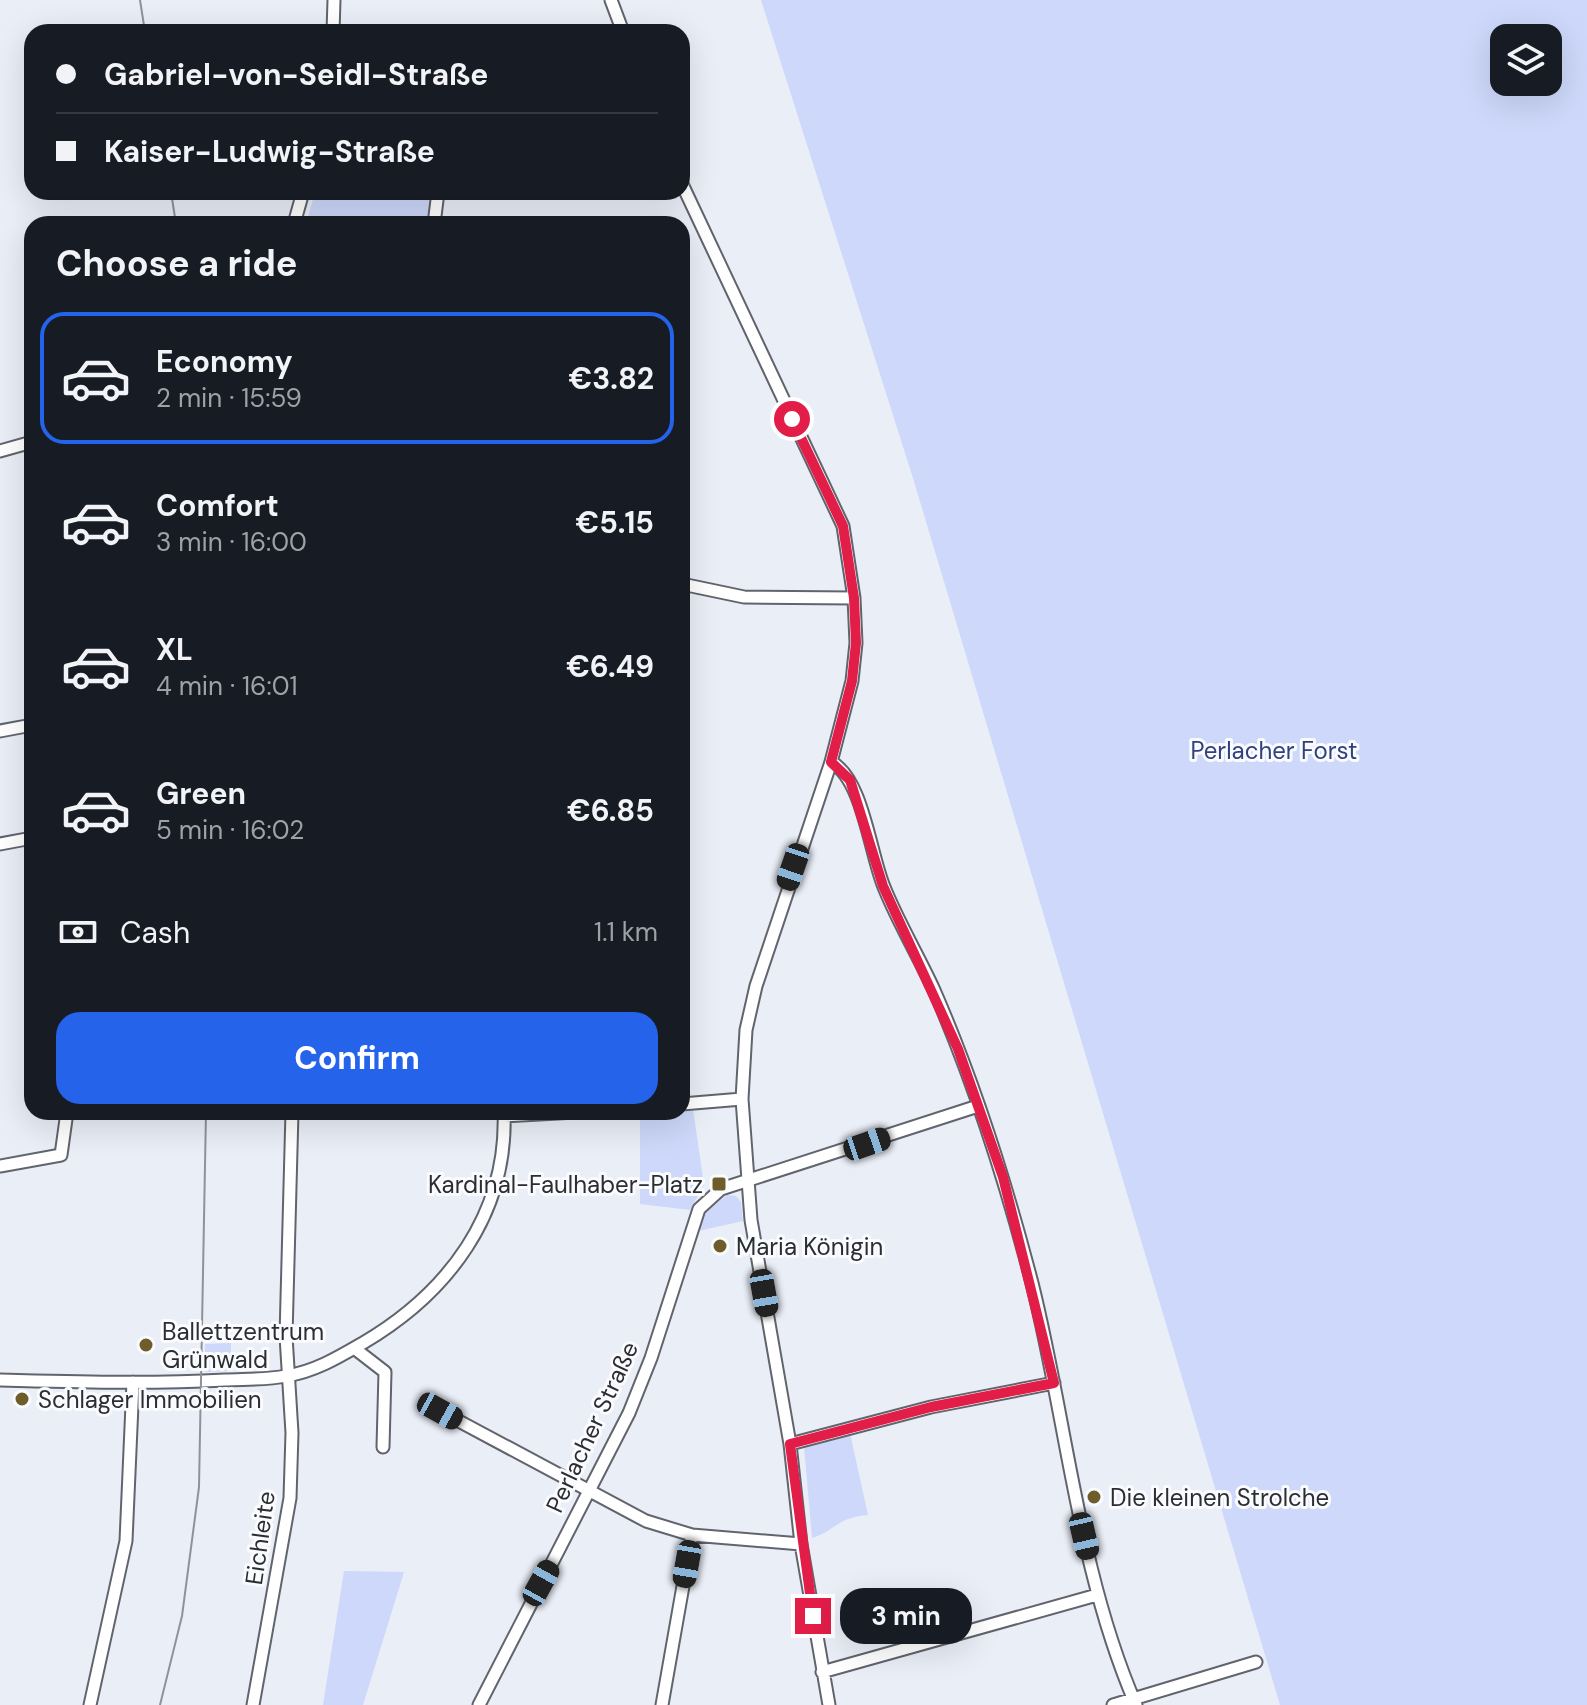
<!DOCTYPE html>
<html lang="en">
<head>
<meta charset="utf-8">
<style>
  :root { --surface:#171b24; --page:#20242c; --text:#f1f3f6; --muted:#9ea1a6; --line:#363941; --accent:#2563eb }
  body { margin:0; font-family:"DM Sans",sans-serif; background:var(--page); color:var(--text); height:100vh; display:flex; flex-direction:column; font-size:30px; white-space:nowrap }
  * { box-sizing:border-box; margin:0 }
  p { font-size:26px; color:var(--muted) }
  .icon { flex:none; width:44px; height:44px; fill:none; stroke:currentColor; stroke-width:2; stroke-linecap:round; stroke-linejoin:round }
  .map { position:relative; flex:1; overflow:hidden }
  .drawer { position:absolute; left:24px; top:216px; width:666px; height:904px; display:flex; flex-direction:column; background:var(--surface); border-radius:24px; box-shadow:0 8px 32px #0002 }
  .drawer>* { flex:none }
  .banner { position:absolute; left:24px; top:24px; width:666px; height:176px; border-radius:24px; box-shadow:0 8px 32px #0002; display:grid; align-content:center; height:176px; padding:0 32px; background:var(--surface) }
  .fabs { position:absolute; left:1490px; top:24px; display:grid; gap:16px }
  .fabs a { display:grid; place-items:center; width:72px; height:72px; border-radius:16px; background:var(--surface); box-shadow:0 8px 32px #0002; font-size:40px }
  .end { position:absolute; width:36px; height:36px; margin:-18px; border:10px solid #e11d48; background:#fff; box-shadow:0 0 0 4px #fff }
  .from { border-radius:50% }
  .bubble { position:absolute; height:56px; border-radius:24px; background:var(--surface); box-shadow:0 8px 32px #0002; font-size:26px; font-weight:700; line-height:56px; text-align:center }
  .car { position:absolute; width:24px; height:48px; margin:-24px -12px; border-radius:10px; box-shadow:0 0 6px 2px #0007; background:linear-gradient(#222 24%,#8ab4d8 0 40%,#222 0 76%,#8ab4d8 0 86%,#222 0) }
  .banner b { display:flex; align-items:center; gap:28px; height:76px; font-size:30px }
  .banner b+b { border-top:2px solid var(--line) }
  .banner i { width:20px; height:20px; background:var(--text) }
  ul { padding:0; list-style:none }
  li { display:flex; align-items:center; gap:24px; height:132px; margin:0 16px 12px; padding:0 16px; border:4px solid transparent; border-radius:24px }
  li div { flex:1 }
  li b { display:block; font-size:30px }
  li em { font-style:normal; font-weight:700 }
  li.current { border-color:var(--accent) }
  li>.icon { width:72px; height:72px; stroke-width:1.5 }
  h2 { padding:0 32px; font-size:36px; line-height:96px }
  .pay { display:flex; align-items:center; gap:20px; height:88px; padding:0 32px; font-size:30px }
  .pay p { margin-inline-start:auto }
  .action { display:flex; gap:16px; margin-top:auto; padding:16px 32px }
  .action a { flex:1; height:92px; border-radius:24px; background:var(--accent); color:#fff; font-size:32px; font-weight:700; line-height:92px; text-align:center }
  .map>svg:first-child { display:block }
  .green { fill:#cdd8fa; fill-rule:evenodd }
  .lines { fill:none; stroke-linecap:round; stroke-linejoin:round }
  .minor-casing { stroke:#61646c; stroke-width:15 }
  .minor { stroke:#fff; stroke-width:11 }
  .tram { stroke:#909299; stroke-width:2 }
  .route { stroke:#e11d48; stroke-width:10 }
  .poi-dot { fill:#6e5d2b; stroke:#fafbff; stroke-width:3 }
  .labels { text-anchor:middle; dominant-baseline:central; stroke-width:6; stroke-linejoin:round; paint-order:stroke }
  .park-label { font-size:24px; fill:#32417e; stroke:#fafbff }
  .poi-label { font-size:24px; fill:#2c2d31; stroke:#fafbff; text-anchor:start }
  .street-label { font-size:24px; fill:#2c2d31; stroke:#fafbff }
</style>
</head>
<body>
<div class="map">
<svg width="1587" height="1705" viewBox="0 0 1587 1705">
  <rect width="100%" height="100%" fill="#eaeef7"/>
  <path class="green" d="M761,0H1587V1705H1280L913,478ZM1504,38H1548V82H1504Z
    M315,192H434L430,224H306Z
    M693,1109L704,1185L690,1210L640,1204V1113Z
    M727,1195L736,1196L741,1202L743,1221L698,1231L699,1218Z
    M231,1343V1371L205,1372V1344Z
    M850,1433L868,1515C835,1518 839,1529 812,1538L804,1446Z
    M344,1571L404,1572L363,1705H323Z"/>
  <g class="lines">
    <g class="minor-casing">
      <path id="minor" d="M611,0L623,32
        M333,32L334,0
        M682,184L843,526L854,598L856,643L852,681L831,762L756,986L746,1030L742,1099L751,1220L790,1444L801,1544L829,1705
        M294,224L303,192
        M434,224L438,192
        M0,451L32,442
        M682,584L744,597L854,598
        M0,731L32,725
        M831,762C863,778 870,854 884,887C898,922 918,955 934,990C975,1084 1006,1183 1032,1283C1067,1423 1078,1571 1136,1705
        M0,844L32,838
        M682,1104L742,1099
        M504,1116L576,1112
        M0,1166L61,1155L67,1112
        M354,1348L385,1372L383,1447
        M0,1380C75,1382 150,1384 225,1380C245,1379 266,1380 286,1376C314,1372 339,1357 363,1343C448,1293 508,1214 504,1112
        M440,1411L646,1521L692,1535L801,1544
        M790,1444L931,1407L1054,1383
        M822,1672L1097,1595
        M90,1705L126,1541L133,1382
        M253,1705L290,1498L292,1433L286,1336L292,1112
        M479,1705L629,1413L651,1358L699,1209L721,1189L978,1106
        M662,1705L692,1535
        M1113,1705L1256,1662"/>
    </g>
    <use href="#minor" class="minor"/>
    <path class="tram" d="M140,0L145,32
      M171,192L176,224
      M160,1705L182,1616L199,1487L206,1112"/>
  </g>
  <g class="lines">
    <path class="route" d="M792,419L843,526L854,598L856,643L852,681L831,762L850,780L883,886L958,1049L1003,1177L1054,1383L931,1407L790,1444L813,1616"/>
  </g>
  <g class="poi-dot">
    <rect x="711" y="1176" width="16" height="16" rx="4"/>
    <circle cx="720" cy="1246" r="8"/>
    <circle cx="146" cy="1345" r="8"/>
    <circle cx="22" cy="1399" r="8"/>
    <circle cx="1094" cy="1497" r="8"/>
  </g>
  <g class="labels">
    <g class="park-label">
      <text x="1274" y="750">Perlacher Forst</text>
    </g>
    <g class="poi-label">
      <text x="703" y="1184" text-anchor="end">Kardinal-Faulhaber-Platz</text>
      <text x="736" y="1246">Maria Königin</text>
      <text x="162" y="1331">Ballettzentrum<tspan x="162" dy="28">Grünwald</tspan></text>
      <text x="38" y="1399">Schlager Immobilien</text>
      <text x="1110" y="1497">Die kleinen Strolche</text>
    </g>
    <g class="street-label">
      <text transform="translate(592 1427) rotate(-65)">Perlacher Straße</text>
      <text transform="translate(260 1538) rotate(-82)">Eichleite</text>
    </g>
  </g>
</svg>
<div class="fabs">
<a><svg class="icon" aria-label="layers" viewBox="0 0 24 24"><path d="M12 4l9 5-9 5-9-5zM3 14l9 5 9-5"/></svg></a>
</div>
<i class="end from" style="left:792px;top:419px"></i>
<i class="end" style="left:813px;top:1616px"></i>
<div class="bubble" style="left:840px;top:1588px;width:132px">3 min</div>
<i class="car" style="left:793px;top:867px;rotate:199deg"></i>
<i class="car" style="left:867px;top:1144px;rotate:71deg"></i>
<i class="car" style="left:764px;top:1293px;rotate:170deg"></i>
<i class="car" style="left:440px;top:1411px;rotate:119deg"></i>
<i class="car" style="left:1084px;top:1536px;rotate:167deg"></i>
<i class="car" style="left:687px;top:1564px;rotate:190deg"></i>
<i class="car" style="left:541px;top:1583px;rotate:29deg"></i>
<div class="banner">
<b><i class="from"></i>Gabriel-von-Seidl-Straße</b>
<b><i></i>Kaiser-Ludwig-Straße</b>
</div>
<section class="drawer">
<h2>Choose a ride</h2>
<ul>
<li class="current"><svg class="icon" aria-label="car" viewBox="0 0 24 24"><path d="M5 17H2v-5l4-1 3-4h7l3 4 3 1v5h-3M9 17h6M6 11h13"/><circle cx="7" cy="17" r="2"/><circle cx="17" cy="17" r="2"/></svg><div><b>Economy</b><p>2 min · 15:59</p></div><em>€3.82</em></li>
<li><svg class="icon" aria-label="car" viewBox="0 0 24 24"><path d="M5 17H2v-5l4-1 3-4h7l3 4 3 1v5h-3M9 17h6M6 11h13"/><circle cx="7" cy="17" r="2"/><circle cx="17" cy="17" r="2"/></svg><div><b>Comfort</b><p>3 min · 16:00</p></div><em>€5.15</em></li>
<li><svg class="icon" aria-label="car" viewBox="0 0 24 24"><path d="M5 17H2v-5l4-1 3-4h7l3 4 3 1v5h-3M9 17h6M6 11h13"/><circle cx="7" cy="17" r="2"/><circle cx="17" cy="17" r="2"/></svg><div><b>XL</b><p>4 min · 16:01</p></div><em>€6.49</em></li>
<li><svg class="icon" aria-label="car" viewBox="0 0 24 24"><path d="M5 17H2v-5l4-1 3-4h7l3 4 3 1v5h-3M9 17h6M6 11h13"/><circle cx="7" cy="17" r="2"/><circle cx="17" cy="17" r="2"/></svg><div><b>Green</b><p>5 min · 16:02</p></div><em>€6.85</em></li>
</ul>
<div class="pay"><svg class="icon" aria-label="cash" viewBox="0 0 24 24"><path d="M3 7h18v10H3z"/><circle cx="12" cy="12" r="2"/></svg>Cash<p>1.1 km</p></div>
<div class="action"><a>Confirm</a></div>
</section>
</div>
</body>
</html>
